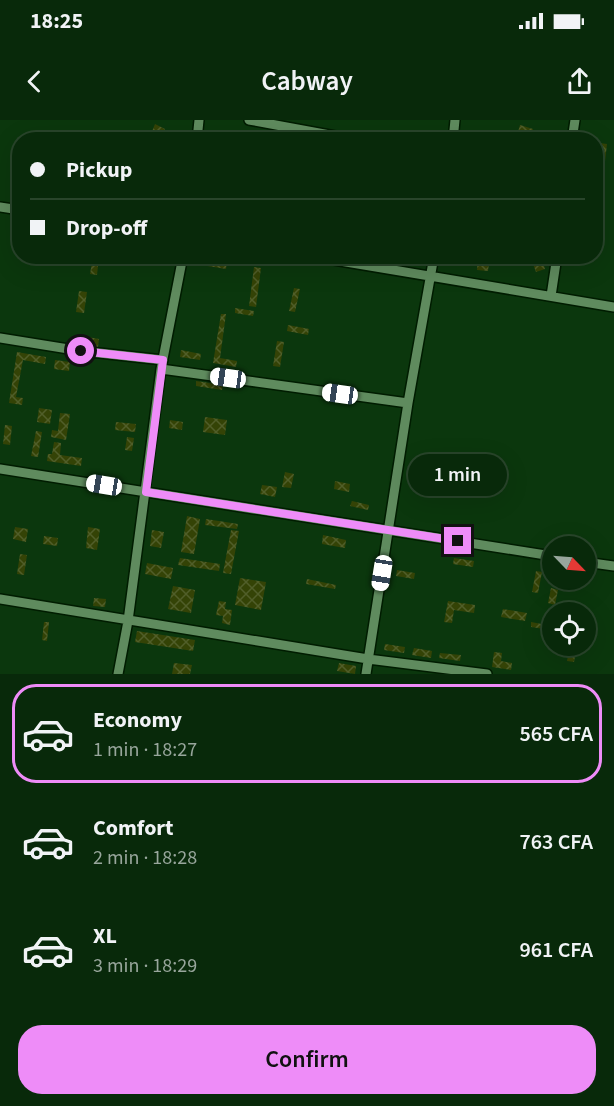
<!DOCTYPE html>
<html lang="en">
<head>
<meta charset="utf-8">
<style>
  :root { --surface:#08290a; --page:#163518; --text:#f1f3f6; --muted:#98a69c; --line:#29452b; --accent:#ee8cf8 }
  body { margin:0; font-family:"Source Sans 3",sans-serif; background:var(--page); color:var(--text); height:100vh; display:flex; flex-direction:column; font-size:22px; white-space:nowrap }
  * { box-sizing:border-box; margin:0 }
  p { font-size:20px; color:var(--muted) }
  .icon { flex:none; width:33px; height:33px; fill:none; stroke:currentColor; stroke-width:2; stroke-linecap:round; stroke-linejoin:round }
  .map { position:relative; height:554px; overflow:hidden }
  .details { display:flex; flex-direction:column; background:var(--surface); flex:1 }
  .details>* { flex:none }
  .banner { position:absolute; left:12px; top:12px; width:591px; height:132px; border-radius:24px; box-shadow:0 6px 24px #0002,0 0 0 2px var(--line); display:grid; align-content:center; height:132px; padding:0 18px; background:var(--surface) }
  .needle { width:39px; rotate:115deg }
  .fabs { position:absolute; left:542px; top:416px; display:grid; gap:12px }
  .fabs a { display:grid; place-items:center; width:54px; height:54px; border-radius:50%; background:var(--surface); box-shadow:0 6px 24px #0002,0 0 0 2px var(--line); font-size:30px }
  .end { position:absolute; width:27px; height:27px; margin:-14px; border:8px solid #ee8cf8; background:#111; box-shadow:0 0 0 3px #111 }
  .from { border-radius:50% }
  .bubble { position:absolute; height:42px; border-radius:21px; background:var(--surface); box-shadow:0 6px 24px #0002,0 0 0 2px var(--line); font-size:20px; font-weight:600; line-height:42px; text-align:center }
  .car { position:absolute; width:18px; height:36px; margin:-18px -9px; border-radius:8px; box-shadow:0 0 4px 2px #0007; background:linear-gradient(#fff 24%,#345 0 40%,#fff 0 76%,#345 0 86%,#fff 0) }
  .banner b { display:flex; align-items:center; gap:21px; height:57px; font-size:22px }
  .banner b+b { border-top:2px solid var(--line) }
  .banner i { width:15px; height:15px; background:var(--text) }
  ul { padding:10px 0 0; list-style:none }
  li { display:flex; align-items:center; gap:18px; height:99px; margin:0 12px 9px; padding:0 6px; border:3px solid transparent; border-radius:24px }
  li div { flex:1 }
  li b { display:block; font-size:22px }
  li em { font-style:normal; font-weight:600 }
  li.current { border-color:var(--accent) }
  li>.icon { width:54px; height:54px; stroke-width:1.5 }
  .button { display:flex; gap:12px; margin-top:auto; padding:12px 18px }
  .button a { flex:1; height:69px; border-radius:24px; background:var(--accent); color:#111; font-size:24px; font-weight:600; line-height:69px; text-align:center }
  .status { display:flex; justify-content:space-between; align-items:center; height:42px; padding:0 30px; background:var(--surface); direction:ltr }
  .status svg { height:16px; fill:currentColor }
  header { display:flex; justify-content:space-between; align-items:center; height:78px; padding:0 18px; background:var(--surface); font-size:27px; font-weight:600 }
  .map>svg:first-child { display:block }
  .building { fill:url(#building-cross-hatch) }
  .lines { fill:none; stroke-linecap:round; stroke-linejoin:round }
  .minor-casing { stroke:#001c00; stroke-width:12 }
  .minor { stroke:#5f8b5e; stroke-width:9 }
  .route { stroke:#ee8cf8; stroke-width:8 }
</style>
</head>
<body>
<div class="status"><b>18:25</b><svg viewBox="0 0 49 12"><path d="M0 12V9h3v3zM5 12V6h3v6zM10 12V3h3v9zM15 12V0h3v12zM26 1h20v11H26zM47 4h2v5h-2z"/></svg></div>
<header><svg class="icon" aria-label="back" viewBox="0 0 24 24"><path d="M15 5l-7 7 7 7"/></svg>Cabway<svg class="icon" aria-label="share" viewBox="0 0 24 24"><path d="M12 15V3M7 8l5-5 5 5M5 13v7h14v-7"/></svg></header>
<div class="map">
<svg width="614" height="554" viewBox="0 0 614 554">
  <defs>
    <pattern id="building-cross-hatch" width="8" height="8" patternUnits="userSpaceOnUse" patternTransform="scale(1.5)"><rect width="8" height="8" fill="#344306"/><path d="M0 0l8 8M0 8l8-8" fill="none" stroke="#505e29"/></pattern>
  </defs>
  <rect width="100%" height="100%" fill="#0b370d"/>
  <path class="building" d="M155,4L165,9L160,18L151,14Z
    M520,5L533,9L531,16L518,12Z
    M551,12L565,15L564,20H549Z
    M599,23L607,24L605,41L598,40Z
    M93,136L99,137L97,155L90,154Z
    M393,136L420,138L419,145L393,140Z
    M478,136H490L488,151L477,150Z
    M530,136H541L545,149L536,152Z
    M196,137L227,142L226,149L195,144Z
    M254,147L261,148L256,187L249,186Z
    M294,168L300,169L295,192L289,191Z
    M79,171L87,172L84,193L76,192Z
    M235,188L254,191L253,196L235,193Z
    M221,194H226L220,238L237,241L236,247L213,243Z
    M288,205L309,209L308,215L287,211Z
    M82,216L99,219L98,227L80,225Z
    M277,221L284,222L280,247L273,246Z
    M181,230L201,234L200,240L180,237Z
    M17,232L46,237L45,244L23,240L16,277L23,278L22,285L9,283Z
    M55,240L70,242L69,251L54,249Z
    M196,261L223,265L222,270L196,266Z
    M39,288L52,290L50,304L37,302Z
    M60,293L70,294L66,320L51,317L52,310L58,311Z
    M205,297L227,300L225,315L203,312Z
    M170,300L183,302L182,310L169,308Z
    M116,302L136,304L135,312L115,310Z
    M5,305L12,306L10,325L3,324Z
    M36,311L42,312L38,337L31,336Z
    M127,317L134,318L132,331L125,330Z
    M54,322L61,323L60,335L82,338L81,346L47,341L48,334H52Z
    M285,352L294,354L291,368L282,367Z
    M335,361L350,364L349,372L334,369Z
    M262,365L277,367L275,377L260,374Z
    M352,381L369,385L368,390L350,386Z
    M187,396L200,399L194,434L181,432Z
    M206,399L238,404L237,409L205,405Z
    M15,407L28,409L26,422L13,419Z
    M88,407L100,409L97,430L86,428Z
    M152,410L164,412L161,428L150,426Z
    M231,410L239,411L231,454L223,453Z
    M323,415L346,420L345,428L322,424Z
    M44,416L58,418L57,426L43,424Z
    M20,434L27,435L24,455L17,454Z
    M180,438L220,444L219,451L178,445Z
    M454,438L474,441L473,447L453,444Z
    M147,443L173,448L171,459L145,454Z
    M397,450L415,453L414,459L396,456Z
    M536,451L542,452L538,473L532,472Z
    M240,458L266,462L261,490L235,485Z
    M307,459L336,465L335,469L306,464Z
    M173,466L195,470L191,493L168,489Z
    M551,468L558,470L555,485L548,483Z
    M94,478L106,479L105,487L93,486Z
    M219,481L226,482L225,489L232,490L230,505L222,503L223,496L216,495Z
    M448,481L475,485L474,493L454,490L452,503L444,502Z
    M503,489L527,493L525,501L501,497Z
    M44,502H49L47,521L42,520Z
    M531,502L552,506L551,510L531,507Z
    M137,511L195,520L193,531L135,522Z
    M385,524L405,527L404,533L384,530Z
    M570,525H577L574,542L567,541Z
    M414,528L432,531L431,538L412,535Z
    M494,532L502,533L501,541L512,543L511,550L492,547Z
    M440,533L461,535L460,541L439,538Z
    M174,543L192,545L190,554H172Z
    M339,543L356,546L355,554L337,551Z"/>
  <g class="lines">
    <g class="minor-casing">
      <path id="minor" d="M249,0L357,20
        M197,20L199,0
        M453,20L455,0
        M572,20L575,0
        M0,87L20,90
        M310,136L614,187
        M551,176L557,136
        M0,218L81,231L163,240
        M161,249L408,283
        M0,349L552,436
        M585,442L614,446
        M0,479L368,539L487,554
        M118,554L128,501L161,249L183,136
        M366,554L408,283L434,136"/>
    </g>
    <use href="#minor" class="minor"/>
  </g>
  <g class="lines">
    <path class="route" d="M81,231L163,240L146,372L458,421"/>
  </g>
</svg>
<div class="fabs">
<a><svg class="needle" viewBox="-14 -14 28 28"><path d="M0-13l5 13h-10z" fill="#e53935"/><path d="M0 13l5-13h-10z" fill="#98a69c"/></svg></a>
<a><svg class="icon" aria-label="locate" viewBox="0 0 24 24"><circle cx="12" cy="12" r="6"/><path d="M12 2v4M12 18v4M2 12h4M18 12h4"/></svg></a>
</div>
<i class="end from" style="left:81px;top:231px"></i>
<i class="end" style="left:458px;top:421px"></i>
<div class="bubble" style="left:408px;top:334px;width:99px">1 min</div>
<i class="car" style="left:228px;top:258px;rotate:278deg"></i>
<i class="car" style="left:340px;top:274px;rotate:278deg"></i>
<i class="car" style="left:104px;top:365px;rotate:279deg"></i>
<i class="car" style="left:382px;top:453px;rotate:189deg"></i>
<div class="banner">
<b><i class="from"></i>Pickup</b>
<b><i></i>Drop-off</b>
</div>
</div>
<section class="details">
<ul>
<li class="current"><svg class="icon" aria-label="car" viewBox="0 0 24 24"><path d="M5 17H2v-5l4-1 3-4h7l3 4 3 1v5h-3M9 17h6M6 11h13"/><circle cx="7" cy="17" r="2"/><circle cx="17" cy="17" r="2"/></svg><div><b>Economy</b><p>1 min · 18:27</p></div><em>565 CFA</em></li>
<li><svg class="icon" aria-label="car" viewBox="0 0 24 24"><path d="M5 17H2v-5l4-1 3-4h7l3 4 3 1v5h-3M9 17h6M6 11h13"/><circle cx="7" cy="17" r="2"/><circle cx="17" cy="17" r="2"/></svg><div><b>Comfort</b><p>2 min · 18:28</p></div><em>763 CFA</em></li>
<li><svg class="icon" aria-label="car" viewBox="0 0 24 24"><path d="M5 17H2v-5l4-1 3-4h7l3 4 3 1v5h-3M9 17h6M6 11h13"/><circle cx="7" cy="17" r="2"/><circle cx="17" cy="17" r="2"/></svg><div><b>XL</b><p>3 min · 18:29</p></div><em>961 CFA</em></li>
</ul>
<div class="button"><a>Confirm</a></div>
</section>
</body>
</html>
